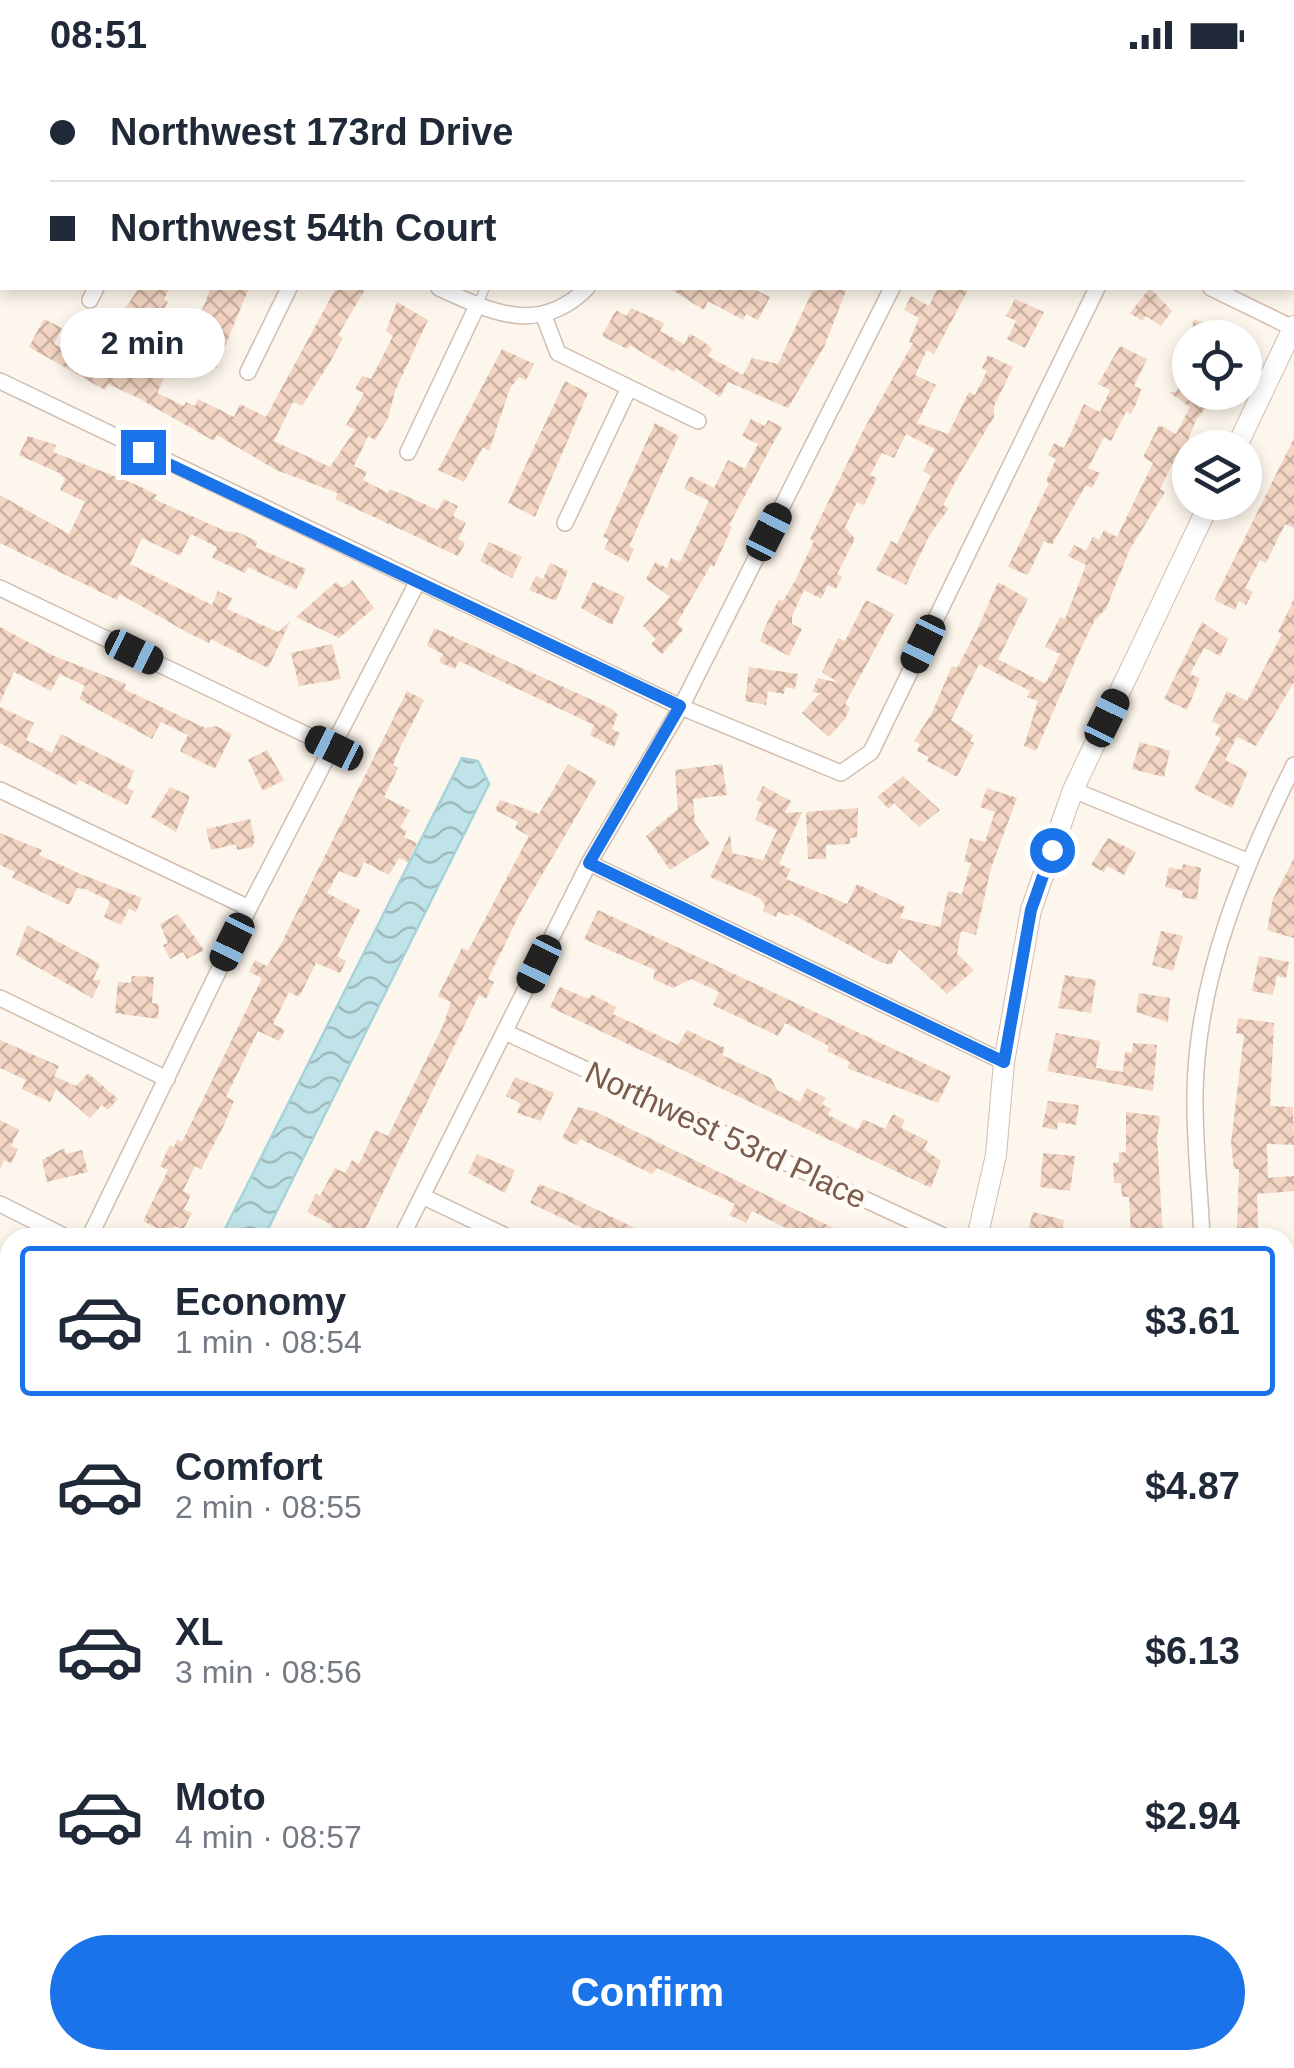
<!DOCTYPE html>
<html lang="en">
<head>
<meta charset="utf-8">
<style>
  :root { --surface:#fff; --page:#f2f2f3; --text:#1f2937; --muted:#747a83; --line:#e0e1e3; --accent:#1a73e8 }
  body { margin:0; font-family:Helvetica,sans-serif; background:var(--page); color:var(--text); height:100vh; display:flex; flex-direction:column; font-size:38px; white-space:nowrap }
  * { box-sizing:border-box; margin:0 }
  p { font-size:32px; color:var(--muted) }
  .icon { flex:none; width:55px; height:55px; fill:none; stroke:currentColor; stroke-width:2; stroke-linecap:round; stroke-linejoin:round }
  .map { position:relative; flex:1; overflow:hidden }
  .details { position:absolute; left:0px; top:1158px; width:1295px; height:842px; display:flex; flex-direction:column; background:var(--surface); border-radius:30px 30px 0 0; box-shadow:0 5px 15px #0003 }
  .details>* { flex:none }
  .banner { position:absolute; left:0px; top:0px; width:1295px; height:220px; box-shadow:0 5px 15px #0003; display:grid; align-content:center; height:220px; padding:0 50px; background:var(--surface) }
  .buttons { position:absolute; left:1172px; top:250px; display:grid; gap:20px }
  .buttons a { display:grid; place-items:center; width:90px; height:90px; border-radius:50%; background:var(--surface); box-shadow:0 5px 15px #0003; font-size:50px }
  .end { position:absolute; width:45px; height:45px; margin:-22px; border:12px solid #1a73e8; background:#fff; box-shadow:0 0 0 5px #fff }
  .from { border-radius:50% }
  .bubble { position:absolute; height:70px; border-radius:35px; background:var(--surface); box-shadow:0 5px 15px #0003; font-size:32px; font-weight:700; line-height:70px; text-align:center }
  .car { position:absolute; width:30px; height:60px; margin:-30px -15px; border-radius:12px; box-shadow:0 0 8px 2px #0007; background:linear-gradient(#222 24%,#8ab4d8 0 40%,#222 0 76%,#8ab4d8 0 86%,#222 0) }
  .banner b { display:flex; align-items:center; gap:35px; height:95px; font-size:38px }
  .banner b+b { border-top:2px solid var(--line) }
  .banner i { width:25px; height:25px; background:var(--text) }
  ul { padding:18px 0 0; list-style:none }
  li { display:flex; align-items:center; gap:30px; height:150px; margin:0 20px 15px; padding:0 30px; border:5px solid transparent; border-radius:10px }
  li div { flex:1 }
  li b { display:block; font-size:38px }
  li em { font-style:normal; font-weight:700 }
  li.on { border-color:var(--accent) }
  li>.icon { width:90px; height:90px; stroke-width:1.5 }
  .primary-button { display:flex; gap:20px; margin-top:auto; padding:20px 50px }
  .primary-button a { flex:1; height:115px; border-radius:60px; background:var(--accent); color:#fff; font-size:40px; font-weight:700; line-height:115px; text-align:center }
  .status { display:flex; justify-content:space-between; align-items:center; height:70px; padding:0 50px; background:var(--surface); direction:ltr }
  .status svg { height:28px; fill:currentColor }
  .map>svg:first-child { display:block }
  .water { fill:url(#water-waves); stroke:#a5d3da; stroke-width:2.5 }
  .building { fill:url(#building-cross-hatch) }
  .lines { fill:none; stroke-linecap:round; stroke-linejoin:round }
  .service-casing { stroke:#d1beb0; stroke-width:10 }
  .minor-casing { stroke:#d1beb0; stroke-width:18 }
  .tertiary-casing { stroke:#d1beb0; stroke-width:22 }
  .primary-casing { stroke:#dad1cd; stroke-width:28 }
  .service { stroke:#fff; stroke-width:8 }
  .minor { stroke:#fff; stroke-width:15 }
  .tertiary { stroke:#fff; stroke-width:20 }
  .primary { stroke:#fbd9a5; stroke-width:25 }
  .route { stroke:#1a73e8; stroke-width:12 }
  .labels { text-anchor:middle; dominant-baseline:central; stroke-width:10; stroke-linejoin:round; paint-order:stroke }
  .street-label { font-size:32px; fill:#7a5c4d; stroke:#fffaf3 }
</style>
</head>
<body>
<div class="status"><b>08:51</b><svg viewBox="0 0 49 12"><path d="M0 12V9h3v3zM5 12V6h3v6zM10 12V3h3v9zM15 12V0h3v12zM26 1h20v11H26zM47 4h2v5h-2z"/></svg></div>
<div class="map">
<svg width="1294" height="1998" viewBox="0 0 1294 1998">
  <defs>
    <pattern id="water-waves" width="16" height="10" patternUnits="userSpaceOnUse" patternTransform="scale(2.5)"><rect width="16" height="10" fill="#bfe3e8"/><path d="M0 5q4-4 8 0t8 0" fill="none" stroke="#a0bbbe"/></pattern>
    <pattern id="building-cross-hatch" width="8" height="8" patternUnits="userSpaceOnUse" patternTransform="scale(2.5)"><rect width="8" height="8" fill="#f3d5c3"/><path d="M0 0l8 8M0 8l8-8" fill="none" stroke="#cab0a1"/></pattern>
  </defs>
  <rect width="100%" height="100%" fill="#fdf6ec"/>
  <path class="water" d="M462,688L478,691L489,714L264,1167H221Z"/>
  <path class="building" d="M139,218H169L164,229L168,232L149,263L118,249Z
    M211,218H249L216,298L193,285L197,273L190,269Z
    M336,218H366L338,265L343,268L330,292L302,336L293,332L274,371L330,397L355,360L346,355L364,323L355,319L362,306L371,309L393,266L386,261L397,232L428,250L395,321L388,348L375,370L368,366L354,396L367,402L363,410L388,423L390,419L438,440L444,429L458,436L453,446L466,453L458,469L465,473L458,486L335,429L338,423L276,400L217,365L214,371L138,328L108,314L105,320L29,277L44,249L62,258L54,274L82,288L88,276L132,301L148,269L158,274L147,297L165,306L157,323L184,336L186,332L195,336L198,329L234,347L240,334L266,347Z
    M669,218H752L770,227L758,250L746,244L743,250L708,231L704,240Z
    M814,218H847L824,277L788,338L728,312L720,327L676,298L674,302L630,275L627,279L602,266L616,240L626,246L631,238L664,253L660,261L684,274L690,264L703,271L712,279L708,286L743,305L752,288L778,294Z
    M938,218H969L934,284L927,280L915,305L936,315L917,353L948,364L969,322L975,325L987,301L982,298L988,285L1013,297L994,336V347L960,403L943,435L949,438L929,466L906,515L876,500L891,471L897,474L931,406L923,401L935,379L906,364L894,388L882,383L870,405L877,408L864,435L857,432L845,457L855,469L837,504L842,507L836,519L828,515L821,529L804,520L792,546V554L802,559L789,586L760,571L765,557L779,529L783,531L796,509L814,471L810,469L865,357L913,273L909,272L919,248L904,240L911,226L929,236Z
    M1150,218L1172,241L1161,256L1146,246L1142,251L1130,243Z
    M1015,229L1044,242L1025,278L1007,269L1016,251L1006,246Z
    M1194,250L1249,263L1248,268H1189Z
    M1120,276L1147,289L1134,316L1141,319L1137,332L1131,344L1126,342L1111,371L1104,367L1088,398L1100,403L1092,418L1086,415L1052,475L1044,471L1028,505L1008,497L1049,413L1046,411L1056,389L1048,385L1054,373L1064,378L1084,334L1100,342L1110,320L1098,314Z
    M502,279L534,294L526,310L519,307L510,318L489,381L483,377L464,412L438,400Z
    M1190,296V322H1212L1209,334L1196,350L1180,391L1175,389L1160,419L1165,422L1130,479L1106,539L1095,550L1080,580L1036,681L1024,676L1038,631L1027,627L1030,621L979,594L951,650L973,665L970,671L974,673L957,707L927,691L929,687L917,681L920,674L914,671L932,643L952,596L957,598L977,560L998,512L1028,529L998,589L1044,613L1047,611L1060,584L1045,577L1060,547L1065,549L1086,495L1068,486L1074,475L1086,481L1093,467L1099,470L1104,460L1117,467L1153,393L1143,387L1159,355L1176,364L1190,337L1169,322H1176Z
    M565,311L588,323L535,447L508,433Z
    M751,349L765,356L768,350L782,357L729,455L732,457L714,497L711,495L677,553L683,560L662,584L651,574L656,569L643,556L670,527L646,509L655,492L667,498L671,488L680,492L709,431L684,419L690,406L714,418L728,390L745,399L758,374L742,366Z
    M655,353L679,366L629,476L634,479L628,492L604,479L609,469L603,467Z
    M28,366L56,375L53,382L139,416L157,425L154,429L225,461L240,463L258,472L255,477L306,499L296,520L248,497L245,503L212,488L217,477L191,464L180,486L142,468L130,494L212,535L218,521L232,528L227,539L278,562L290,552L268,598L211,569L209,573L190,564L120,524L117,530L0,473V425L69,464L85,432L60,420L65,409L59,403L19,385Z
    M1294,368V458L1285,454L1266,493L1260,490L1245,518L1253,522L1246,535L1239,531L1235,540L1214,530Z
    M489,472L522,487L512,508L480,491Z
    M550,493L568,501L556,531L529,520L536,506L543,509Z
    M353,510L374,538L339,568L296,547L336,512L343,518Z
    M593,512L625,527L612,555L581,538Z
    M1294,529V612L1256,676L1237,667L1225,690L1248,702L1232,738L1194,719L1221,668L1215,665L1220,655L1212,651L1227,621L1247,631L1282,564L1278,562Z
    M866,530L894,544L845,634L850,638L845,649L829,667L802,643L820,623L812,622L818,608L839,613L822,602L838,568L845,571Z
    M1202,552L1228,569L1220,586L1204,578L1190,604L1200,608L1187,640L1164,629Z
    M0,557L54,586L126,614L124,619L205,658L216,656L232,664L215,699L180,681L188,665L161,652L152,669L79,629L85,616L60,604L51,621L14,602L0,633Z
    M434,558L612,639L618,645L612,659L620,663L614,677L590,665L594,655L459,591L455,599L439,592L443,584L427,576Z
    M332,574L341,609L299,616L291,583Z
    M749,597L798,604L795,619L785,617L784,624L768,621L766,635L745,631Z
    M407,621L424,630L399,680L393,695L398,698L384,727L410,740L400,758L407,761L404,767L417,773L408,792L399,788L389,805L364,792L357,808L339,801L327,823L360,840L337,886L346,891L340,903L316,893L299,927L289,922L273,954L285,960L279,971L258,961L226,1027L234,1031L224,1055L201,1099L195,1096L183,1121L191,1125L184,1139L192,1143L183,1160L175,1156L171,1165L143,1151L168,1100L160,1096L170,1075L174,1077L177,1069L182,1072L262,908L249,902L255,890L267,896L279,878Z
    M0,637L34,653L26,670L52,683L61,664L134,701L127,718L134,721L127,735L79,710L76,715L0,673Z
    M1140,672L1170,681L1164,707L1132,699Z
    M267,680L284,710L263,721L248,690Z
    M568,694L597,711L522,839L488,909L494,912L486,929L479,925L361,1168H326L332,1155L307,1142L316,1124L320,1126L335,1098L345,1103L352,1090L359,1094L375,1060L388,1066L443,956L451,932L438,926L462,878L468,881L529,766L515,758L518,752L495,740L500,730L539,744Z
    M722,694L727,725L693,729L695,753L710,774L670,800L646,766L678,739L675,700Z
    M903,706L940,740L919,757L894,733L889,739L877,727Z
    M763,716L791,731L785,743L802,742L779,794L791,799L786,809L847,834L857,814L905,837L900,848L940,857L948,821L962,824L971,793L964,791L970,768L985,772L995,742L980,737L987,718L1017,728L991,798L976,865L961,861L957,884L974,900L947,924L899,879L891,895L880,892L790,843L789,846L778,842L776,847L763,841L765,835L759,828L710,807L730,764L732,783L763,790L777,760L755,750L762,733L756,730Z
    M170,717L190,726L176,762L151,747Z
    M858,738L857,767L850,768V774L826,775V789H808L806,742Z
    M250,749L255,771L252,777L237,780L236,774L211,780L206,759Z
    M0,763L42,780L39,785L78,803L142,828L136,842L129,839L121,855L104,847L110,831L85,819L77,818L69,835L12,808L15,802L0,795Z
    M1108,768L1136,782L1124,805L1107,796L1104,802L1091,795Z
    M1294,788V868L1267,860L1273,829Z
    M1183,794L1201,798L1197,830L1182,827L1183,821L1165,817L1169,797L1182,800Z
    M598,840L951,1006L938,1033L847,998L850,992L827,981L829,976L785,953L778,966L713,935L719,922L691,909L673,918L653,909L655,900L584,869Z
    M178,844L204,880L187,889L183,882L170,889L163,875L168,873L160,854Z
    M27,855L100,894L93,910H101L92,928L16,885Z
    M1161,861L1183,866L1173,901L1152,895Z
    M1259,886L1289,892L1286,908L1277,906L1273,925L1252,921Z
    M1065,905L1096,910L1091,943L1058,938Z
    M132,906L154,907L152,933L159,934L158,949L115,943L118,912L131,913Z
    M560,917L589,929L591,924L616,937L613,944L678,975L687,960L725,978L722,985L771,1008L777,1020L800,1032L807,1018L826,1028L822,1034L831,1039L828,1045L858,1060L863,1049L885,1059L893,1044L905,1050L901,1058L928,1071L924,1079L941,1091L931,1118L550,937Z
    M1139,923L1170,928L1168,952L1136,942Z
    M1238,948L1274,953L1270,1036L1293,1037L1294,1075L1267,1074L1268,1108L1294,1106V1121L1257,1124L1258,1159L1237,1161L1239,1099H1234L1231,1073L1244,965L1236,963Z
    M1056,963L1100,971L1096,998L1123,1002L1125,982L1132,983L1133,973L1157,975L1153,1021L1047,1001Z
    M0,970L59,996L54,1006L76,1016L88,1003L118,1029L108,1040L102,1035L90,1048L56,1019L50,1032L22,1019L26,1010L0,998Z
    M515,1007L554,1023L541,1051L517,1043L521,1034L506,1026Z
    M1048,1031L1079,1035L1076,1055L1058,1052L1057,1060L1042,1057Z
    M578,1037L596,1042L854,1168H806L752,1141L746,1153L729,1145L735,1134L657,1098L652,1104L580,1069L577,1075L562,1068Z
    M1126,1042L1159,1046L1160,1050L1157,1067L1163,1168H1131L1129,1127H1122L1121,1113H1114L1113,1093L1119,1092V1083L1126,1082Z
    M0,1050L19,1060L11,1076L18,1079L11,1093L4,1090L0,1099Z
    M64,1078L66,1084L82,1080L88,1102L47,1112L42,1090Z
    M1043,1083L1075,1086L1070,1121L1040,1117Z
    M477,1084L515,1100L505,1123L468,1103Z
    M539,1114L567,1125L655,1168H591L593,1163L530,1133Z
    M1033,1142L1064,1150L1061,1168H1026Z"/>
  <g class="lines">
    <g class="service-casing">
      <path id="service" d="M577,0L582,2
        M118,2L119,0
        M175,2V0
        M373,2L374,0
        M641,2L642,0
        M860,2L861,0
        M477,236L485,218"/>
    </g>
    <g class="minor-casing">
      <path id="minor" d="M1187,0L1192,2
        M694,2L695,0
        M0,8L2,9
        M1292,51H1294
        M439,218C491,242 539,266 587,218
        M1211,218L1293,258
        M90,230L96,218
        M543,244L558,283L698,351
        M248,302L289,218
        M0,311L681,637L841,703L871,682L1097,218
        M408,382L477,236
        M565,453L628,320
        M0,518L334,678
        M0,720L249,838
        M1073,720L1247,791
        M589,793L1004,992
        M0,928L167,1009
        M505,962L948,1168
        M422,1126L510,1168
        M0,1134L68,1168
        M89,1168L249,838L418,511
        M401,1168L589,793L681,637L892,218
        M1202,1168C1200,1119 1194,1070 1195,1022C1197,907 1244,796 1294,695
        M0,1318L10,1314
        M0,1867L10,1872
        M256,1990L272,1998
        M165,1998L169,1990"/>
    </g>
    <g class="tertiary-casing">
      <path id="tertiary" d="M1236,378L1294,256
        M977,1168L996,1085L1004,992L1031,840L1073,720L1210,432
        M0,1658L10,1663
        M710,1990L727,1998
        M585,1998L589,1990"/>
    </g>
    <g class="primary-casing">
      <path id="primary" d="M1254,0L1259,2
        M1292,19H1294"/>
    </g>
    <use href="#service" class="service"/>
    <use href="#minor" class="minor"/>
    <use href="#tertiary" class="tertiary"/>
    <use href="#primary" class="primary"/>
  </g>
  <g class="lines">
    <path class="route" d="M143,382L680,636L589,793L1004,992L1031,840L1052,780"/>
  </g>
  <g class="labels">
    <g class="street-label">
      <text transform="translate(726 1065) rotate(25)">Northwest 53rd Place</text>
    </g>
  </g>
</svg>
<div class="buttons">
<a><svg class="icon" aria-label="locate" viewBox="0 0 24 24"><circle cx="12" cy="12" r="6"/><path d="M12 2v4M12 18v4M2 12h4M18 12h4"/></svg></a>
<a><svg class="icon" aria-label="layers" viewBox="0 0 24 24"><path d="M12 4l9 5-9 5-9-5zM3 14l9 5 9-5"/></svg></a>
</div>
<i class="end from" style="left:1052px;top:780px"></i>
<i class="end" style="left:143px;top:382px"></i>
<div class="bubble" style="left:60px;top:238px;width:165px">2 min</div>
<i class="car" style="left:769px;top:462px;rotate:27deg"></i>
<i class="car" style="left:923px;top:574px;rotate:206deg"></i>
<i class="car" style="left:134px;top:582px;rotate:116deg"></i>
<i class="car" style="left:1107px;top:648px;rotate:26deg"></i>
<i class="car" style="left:334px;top:678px;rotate:296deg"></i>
<i class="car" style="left:232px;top:872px;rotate:206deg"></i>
<i class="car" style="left:539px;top:894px;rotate:206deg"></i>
<div class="banner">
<b><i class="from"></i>Northwest 173rd Drive</b>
<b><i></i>Northwest 54th Court</b>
</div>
<section class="details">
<ul>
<li class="on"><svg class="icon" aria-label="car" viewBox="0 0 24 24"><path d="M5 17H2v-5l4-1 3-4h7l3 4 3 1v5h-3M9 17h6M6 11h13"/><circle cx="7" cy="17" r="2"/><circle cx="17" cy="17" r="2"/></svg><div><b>Economy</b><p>1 min · 08:54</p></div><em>$3.61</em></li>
<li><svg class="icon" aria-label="car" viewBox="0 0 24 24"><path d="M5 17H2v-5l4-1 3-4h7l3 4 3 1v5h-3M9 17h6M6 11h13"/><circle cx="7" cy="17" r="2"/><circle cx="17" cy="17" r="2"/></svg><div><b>Comfort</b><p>2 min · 08:55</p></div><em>$4.87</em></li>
<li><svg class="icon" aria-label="car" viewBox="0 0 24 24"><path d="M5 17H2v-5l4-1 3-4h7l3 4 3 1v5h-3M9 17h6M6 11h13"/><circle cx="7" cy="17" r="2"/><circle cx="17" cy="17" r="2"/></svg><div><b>XL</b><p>3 min · 08:56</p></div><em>$6.13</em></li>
<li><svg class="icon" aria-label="car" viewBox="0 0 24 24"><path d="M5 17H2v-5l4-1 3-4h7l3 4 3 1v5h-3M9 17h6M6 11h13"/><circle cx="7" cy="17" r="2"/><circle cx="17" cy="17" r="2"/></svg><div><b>Moto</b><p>4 min · 08:57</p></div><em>$2.94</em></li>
</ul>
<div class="primary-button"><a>Confirm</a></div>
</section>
</div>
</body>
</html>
